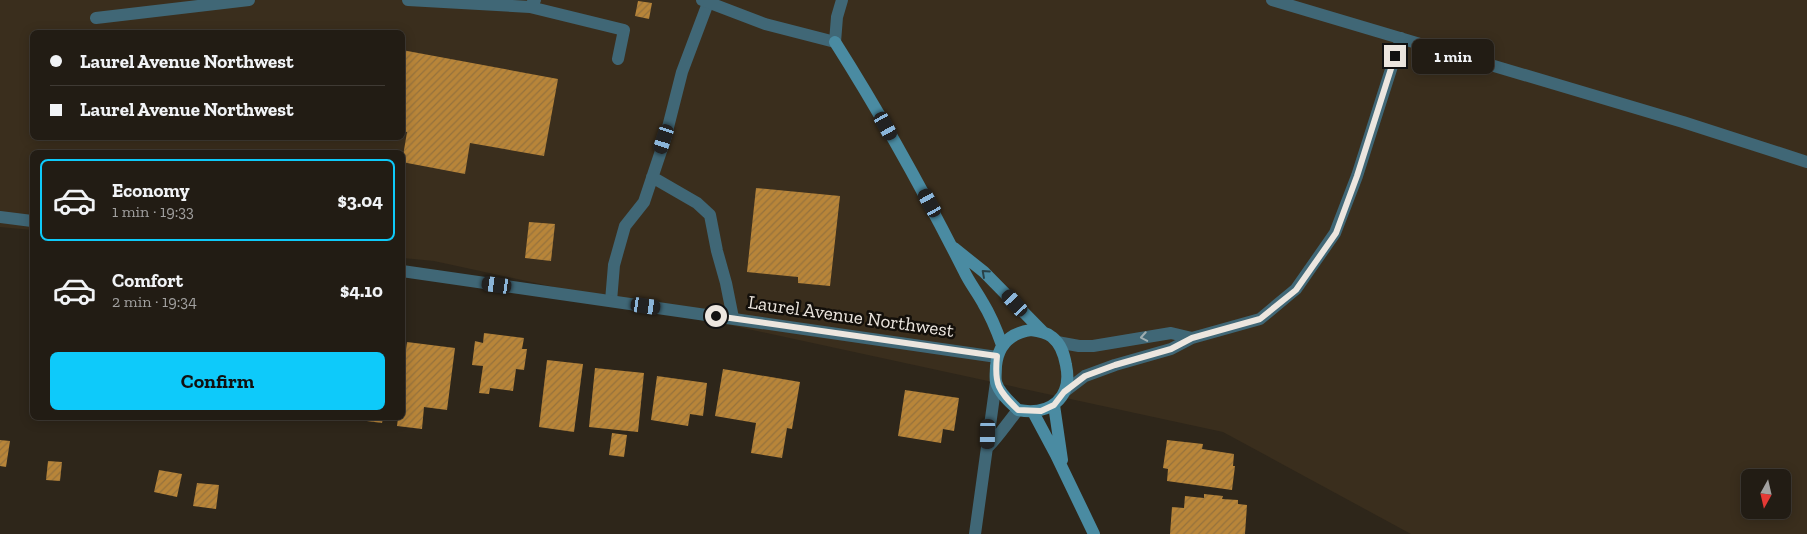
<!DOCTYPE html>
<html lang="en">
<head>
<meta charset="utf-8">
<style>
  :root { --surface:#221c14; --page:#2e2922; --text:#f1f3f6; --muted:#a2a1a0; --line:#3f3a34; --accent:#0ecafa }
  body { margin:0; font-family:"Zilla Slab",serif; background:var(--page); color:var(--text); height:100vh; display:flex; flex-direction:column; font-size:19px; white-space:nowrap }
  * { box-sizing:border-box; margin:0 }
  p { font-size:16px; color:var(--muted) }
  .icon { flex:none; width:28px; height:28px; fill:none; stroke:currentColor; stroke-width:2; stroke-linecap:round; stroke-linejoin:round }
  .map { position:relative; flex:1; overflow:hidden }
  .details { position:absolute; left:30px; top:150px; width:375px; height:270px; display:flex; flex-direction:column; background:var(--surface); border-radius:8px; box-shadow:0 2px 12px #0003,0 0 0 1px var(--line) }
  .details>* { flex:none }
  .banner { position:absolute; left:30px; top:30px; width:375px; height:110px; border-radius:8px; box-shadow:0 2px 12px #0003,0 0 0 1px var(--line); display:grid; align-content:center; height:110px; padding:0 20px; background:var(--surface) }
  .needle { width:32px; rotate:188deg }
  .tools { position:absolute; left:1741px; top:469px; display:grid; gap:10px }
  .tools a { display:grid; place-items:center; width:50px; height:50px; border-radius:8px; background:var(--surface); box-shadow:0 2px 12px #0003,0 0 0 1px var(--line); font-size:25px }
  .end { position:absolute; width:22px; height:22px; margin:-11px; border:6px solid #ece6df; background:#111; box-shadow:0 0 0 2px #111 }
  .from { border-radius:50% }
  .bubble { position:absolute; height:35px; border-radius:8px; background:var(--surface); box-shadow:0 2px 12px #0003,0 0 0 1px var(--line); font-size:16px; font-weight:800; line-height:35px; text-align:center }
  .car { position:absolute; width:15px; height:30px; margin:-15px -8px; border-radius:6px; box-shadow:0 0 4px 1px #0007; background:linear-gradient(#222 24%,#8ab4d8 0 40%,#222 0 76%,#8ab4d8 0 86%,#222 0) }
  .banner b { display:flex; align-items:center; gap:18px; height:48px; font-size:19px }
  .banner b+b { border-top:1px solid var(--line) }
  .banner i { width:12px; height:12px; background:var(--text) }
  ul { padding:9px 0 0; list-style:none }
  li { display:flex; align-items:center; gap:15px; height:82px; margin:0 10px 8px; padding:0 10px; border:2px solid transparent; border-radius:8px }
  li div { flex:1 }
  li b { display:block; font-size:19px }
  li em { font-style:normal; font-weight:800 }
  li.on { border-color:var(--accent) }
  li>.icon { width:45px; height:45px; stroke-width:1.5 }
  .action { display:flex; gap:10px; margin-top:auto; padding:10px 20px }
  .action a { flex:1; height:58px; border-radius:8px; background:var(--accent); color:#111; font-size:20px; font-weight:800; line-height:58px; text-align:center }
  .map>svg:first-child { display:block }
  .built { fill:#3a2e1d; fill-rule:evenodd }
  .building { fill:url(#building-hatch) }
  .lines { fill:none; stroke-linecap:round; stroke-linejoin:round }
  .service { stroke:#406776; stroke-width:12 }
  .minor { stroke:#406776; stroke-width:12 }
  .tertiary { stroke:#406776; stroke-width:12 }
  .secondary { stroke:#4a8ba2; stroke-width:12 }
  .oneway { stroke:#294147 }
  .oneway2 { stroke:#9fadb0 }
  .route { stroke:#ece6df; stroke-width:6 }
  .labels { text-anchor:middle; dominant-baseline:central; stroke-width:5; stroke-linejoin:round; paint-order:stroke }
  .street-label { font-size:19px; fill:#ece6df; stroke:#130f0a }
</style>
</head>
<body>
<div class="map">
<svg width="1807" height="534" viewBox="0 0 1807 534">
  <defs>
    <pattern id="building-hatch" width="6" height="6" patternUnits="userSpaceOnUse" patternTransform="scale(1.25)"><rect width="6" height="6" fill="#b88539"/><path d="M-1 1l2-2M0 6l6-6M5 7l2-2" fill="none" stroke="#96723c"/></pattern>
  </defs>
  <rect width="100%" height="100%" fill="#2e261a"/>
  <path class="built" d="M0,0H1807V534H1411L1223,432L434,261L403,258L402,152H32V230L0,227ZM32,32H402V138H32ZM1750,478H1782V510H1750Z"/>
  <path class="building" d="M638,1L652,3L649,19L635,16Z
    M402,50L558,79L544,156L470,143L465,174L402,162L407,132L402,131Z
    M756,188L840,196L830,286L798,283V277L747,272Z
    M529,222L555,224L551,261L525,258Z
    M484,333L524,338L522,349H527L524,370L516,369L513,391L490,388L489,394L479,393L483,366L472,365L475,341L483,343Z
    M407,342L455,348L447,410L424,407L422,429L397,426L398,418H402V383Z
    M547,360L583,364L574,432L539,427Z
    M595,368L644,373L638,432L589,427Z
    M723,369L800,382L792,429L787,428L782,458L751,453L756,423L715,416Z
    M657,376L707,383L703,416L690,414L688,426L651,420Z
    M905,390L959,398L954,431L943,429L941,443L898,436Z
    M359,418H383L382,423L359,420Z
    M612,433L627,435L624,457L609,455Z
    M0,440L10,441L6,467L0,466Z
    M1167,440L1203,444L1202,449L1234,454L1233,466H1235L1232,490L1167,481L1168,469L1163,468Z
    M48,461L62,462L60,481L46,480Z
    M159,470L182,474L177,497L154,492Z
    M197,483L219,485L216,509L193,506Z
    M1204,494L1223,496L1222,499L1238,500V504L1247,505L1245,534H1170L1172,507L1184,508L1185,496L1204,498Z"/>
  <g class="lines">
    <path class="service" d="M408,0L530,7L535,0
      M530,7L624,30L618,59
      M96,18L249,0
      M652,177L697,203L710,215L717,251L726,283L733,318
      M611,301L614,265L625,226L644,202L665,139L682,72L708,3"/>
    <path class="minor" d="M702,0L765,24L835,42
      M1272,0L1683,122L1807,162
      M0,217L32,221
      M402,271L997,357
      M1057,342L1079,346H1093L1171,333L1192,338
      M1064,392L1085,376L1115,365L1171,349L1192,338L1260,319L1296,289L1335,233L1357,176L1401,38
      M988,447C999,436 1008,422 1018,410
      M975,534L996,382"/>
    <path class="tertiary" d="M835,42L837,17L842,0"/>
    <path class="secondary" d="M835,42C882,116 924,192 964,271C969,282 977,292 983,303C991,316 997,331 1002,345
      M954,248L984,272L1043,332
      M1031,330C1039,331 1046,332 1052,337C1061,344 1064,354 1066,365C1073,398 1050,416 1018,410C1010,402 999,393 996,382C995,378 996,371 996,366C998,345 1010,333 1031,330Z
      M1054,405L1062,460
      M1033,412L1056,455L1094,534"/>
  </g>
  <defs><path id="oneway-chevron" d="M-2-3.5L2.5 0L-2 3.5" fill="none" stroke-width="1.6" stroke-linecap="round" stroke-linejoin="round" transform="scale(1.25)"/></defs>
  <use class="oneway" href="#oneway-chevron" transform="translate(985 273) rotate(-138)"/>
  <use class="oneway2" href="#oneway-chevron" transform="translate(1144 337) rotate(170)"/>
  <g class="lines">
    <path class="route" d="M716,316L997,356C994,385 998,390 1018,410L1041,411L1054,405L1064,392L1085,376L1115,365L1171,349L1192,338L1260,319L1296,290L1336,233L1357,176L1395,56"/>
  </g>
  <g class="labels">
    <g class="street-label">
      <text transform="translate(851 316) rotate(8)">Laurel Avenue Northwest</text>
    </g>
  </g>
</svg>
<div class="tools">
<a><svg class="needle" viewBox="-14 -14 28 28"><path d="M0-13l5 13h-10z" fill="#e53935"/><path d="M0 13l5-13h-10z" fill="#a2a1a0"/></svg></a>
</div>
<i class="end from" style="left:716px;top:316px"></i>
<i class="end" style="left:1395px;top:56px"></i>
<div class="bubble" style="left:1412px;top:39px;width:82px">1 min</div>
<i class="car" style="left:886px;top:126px;rotate:151deg"></i>
<i class="car" style="left:664px;top:139px;rotate:198deg"></i>
<i class="car" style="left:930px;top:203px;rotate:331deg"></i>
<i class="car" style="left:497px;top:285px;rotate:278deg"></i>
<i class="car" style="left:1015px;top:303px;rotate:318deg"></i>
<i class="car" style="left:646px;top:306px;rotate:98deg"></i>
<i class="car" style="left:988px;top:434px;rotate:181deg"></i>
<div class="banner">
<b><i class="from"></i>Laurel Avenue Northwest</b>
<b><i></i>Laurel Avenue Northwest</b>
</div>
<section class="details">
<ul>
<li class="on"><svg class="icon" aria-label="car" viewBox="0 0 24 24"><path d="M5 17H2v-5l4-1 3-4h7l3 4 3 1v5h-3M9 17h6M6 11h13"/><circle cx="7" cy="17" r="2"/><circle cx="17" cy="17" r="2"/></svg><div><b>Economy</b><p>1 min · 19:33</p></div><em>$3.04</em></li>
<li><svg class="icon" aria-label="car" viewBox="0 0 24 24"><path d="M5 17H2v-5l4-1 3-4h7l3 4 3 1v5h-3M9 17h6M6 11h13"/><circle cx="7" cy="17" r="2"/><circle cx="17" cy="17" r="2"/></svg><div><b>Comfort</b><p>2 min · 19:34</p></div><em>$4.10</em></li>
</ul>
<div class="action"><a>Confirm</a></div>
</section>
</div>
</body>
</html>
